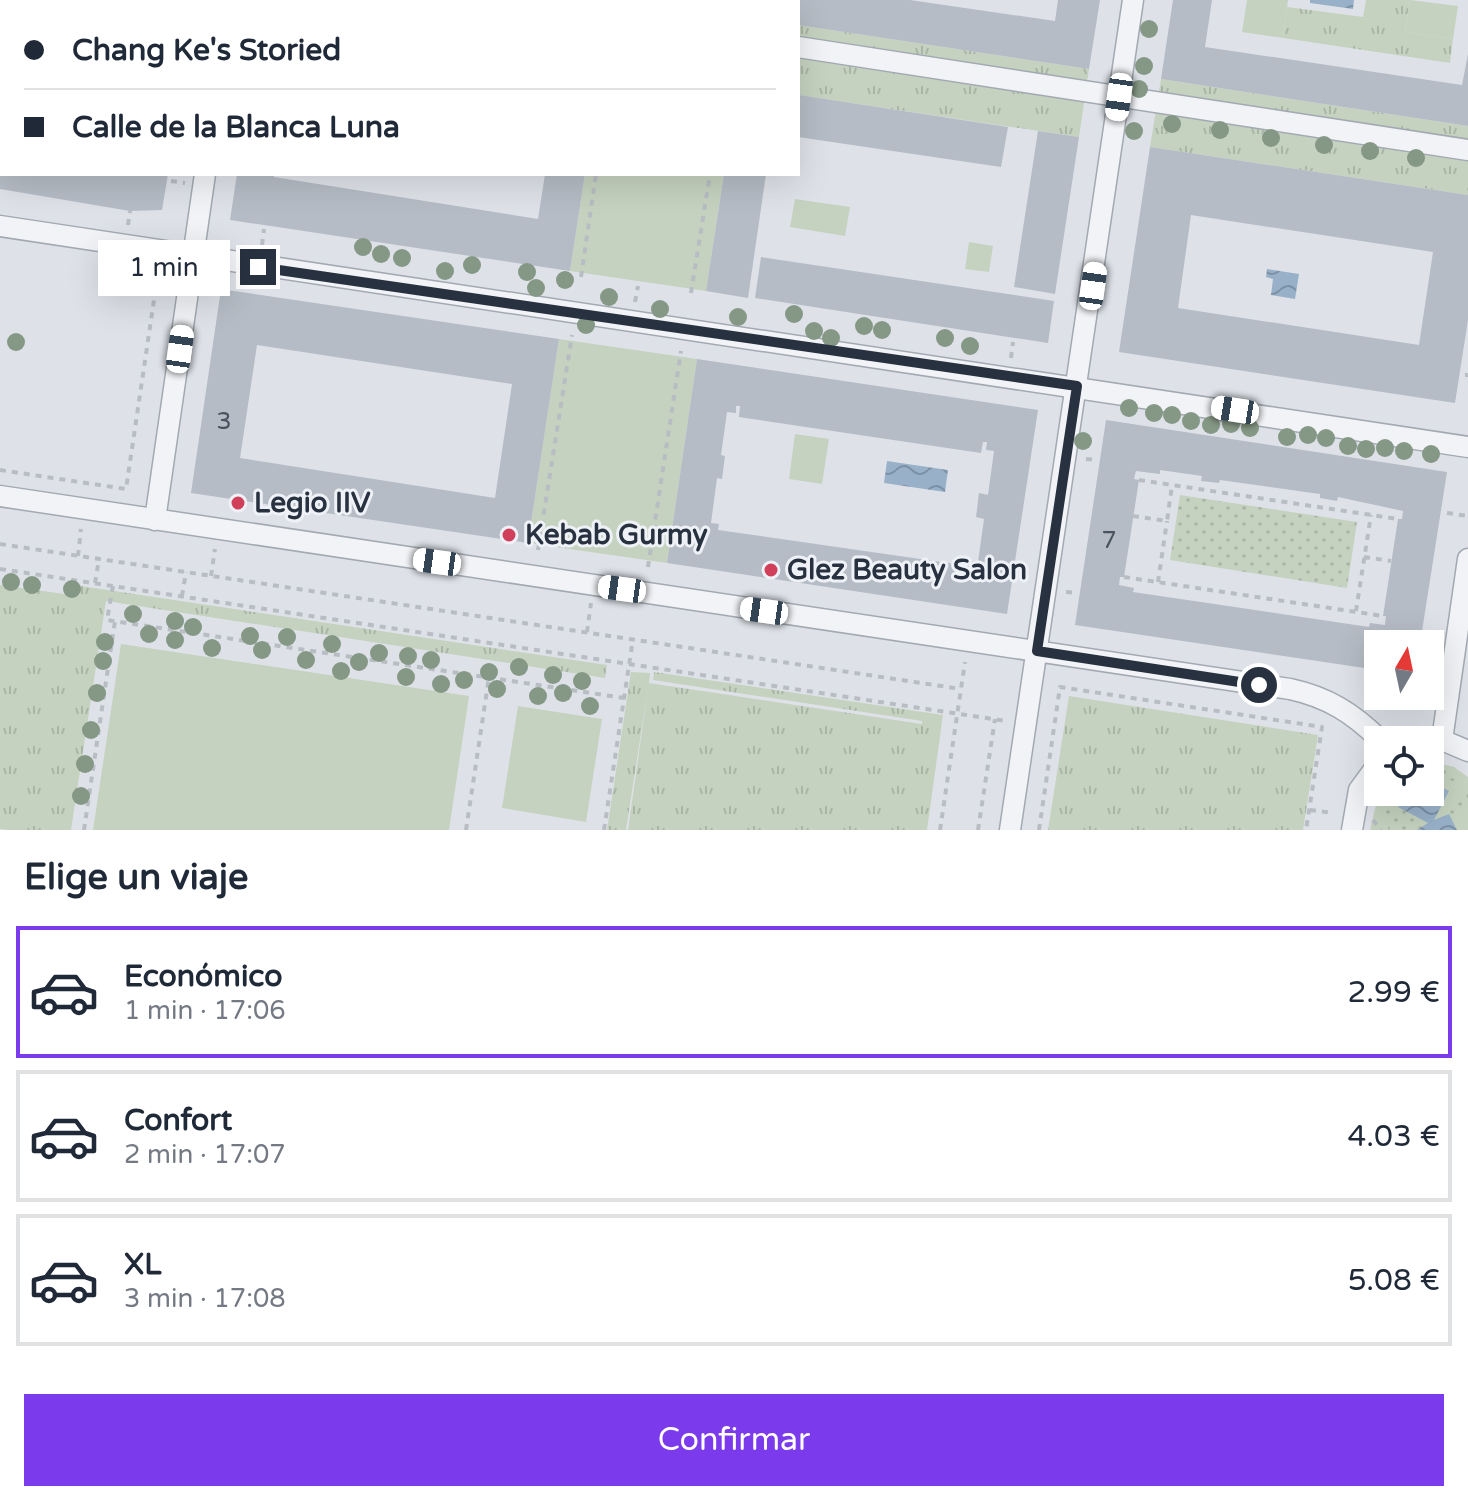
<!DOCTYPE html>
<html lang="es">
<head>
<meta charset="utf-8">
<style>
  :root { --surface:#fff; --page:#f2f2f3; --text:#1f2937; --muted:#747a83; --line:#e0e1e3; --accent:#7c3aed }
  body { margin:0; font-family:"Varela Round",sans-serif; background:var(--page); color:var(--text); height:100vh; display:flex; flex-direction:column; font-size:30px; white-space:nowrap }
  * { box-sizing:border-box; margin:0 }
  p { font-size:26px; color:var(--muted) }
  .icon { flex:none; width:44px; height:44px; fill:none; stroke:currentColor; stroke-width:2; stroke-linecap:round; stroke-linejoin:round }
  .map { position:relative; height:830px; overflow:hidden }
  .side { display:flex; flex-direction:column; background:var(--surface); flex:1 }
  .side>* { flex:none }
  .hud { position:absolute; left:0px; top:0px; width:800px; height:176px; box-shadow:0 8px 32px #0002; display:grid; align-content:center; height:176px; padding:0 24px; background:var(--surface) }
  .needle { width:52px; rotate:9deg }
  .fabs { position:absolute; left:1364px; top:630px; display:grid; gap:16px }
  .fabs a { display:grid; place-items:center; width:80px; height:80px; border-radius:0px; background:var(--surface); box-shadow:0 8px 32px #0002; font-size:40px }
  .end { position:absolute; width:36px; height:36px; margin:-18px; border:10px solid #27313f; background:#fff; box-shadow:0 0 0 4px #fff }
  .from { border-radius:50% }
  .bubble { position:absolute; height:56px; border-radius:0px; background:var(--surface); box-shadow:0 8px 32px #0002; font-size:26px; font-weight:600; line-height:56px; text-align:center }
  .car { position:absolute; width:24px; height:48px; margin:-24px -12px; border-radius:10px; box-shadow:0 0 6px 2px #0007; background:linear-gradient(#fff 24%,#345 0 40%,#fff 0 76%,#345 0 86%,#fff 0) }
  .hud b { display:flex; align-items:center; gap:28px; height:76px; font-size:30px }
  .hud b+b { border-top:2px solid var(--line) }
  .hud i { width:20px; height:20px; background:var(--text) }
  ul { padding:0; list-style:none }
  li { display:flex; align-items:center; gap:24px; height:132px; margin:0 16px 12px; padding:0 8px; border:4px solid var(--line); border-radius:0px }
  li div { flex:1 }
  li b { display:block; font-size:30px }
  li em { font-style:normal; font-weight:600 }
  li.current { border-color:var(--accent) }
  li>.icon { width:72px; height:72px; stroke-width:1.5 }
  h2 { padding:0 24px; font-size:36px; line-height:96px }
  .primary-button { display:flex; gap:16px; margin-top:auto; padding:16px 24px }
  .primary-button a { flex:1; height:92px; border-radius:0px; background:var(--accent); color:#fff; font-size:32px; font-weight:600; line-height:92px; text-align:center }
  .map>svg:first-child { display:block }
  .grass { fill:url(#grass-tufts) }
  .park { fill:#c5d2bf }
  .garden { fill:url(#garden-dots) }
  .water { fill:url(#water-waves) }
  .building { fill:#b5bcc5; fill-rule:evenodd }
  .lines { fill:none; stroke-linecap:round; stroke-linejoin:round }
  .street-casing { stroke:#a3a9b2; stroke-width:23 }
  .path { stroke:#b8bdc3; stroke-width:4; stroke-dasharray:6 6; stroke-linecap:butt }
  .street { stroke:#f1f3f6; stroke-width:20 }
  .tree { fill:#859885 }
  .route { stroke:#27313f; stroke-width:10 }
  .poi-dot { fill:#d0405a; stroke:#eef1f6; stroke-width:3 }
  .labels { text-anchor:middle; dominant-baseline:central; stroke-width:6; stroke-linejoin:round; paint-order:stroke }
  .number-label { font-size:24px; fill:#4a5460 }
  .poi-label { font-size:28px; font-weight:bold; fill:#27313f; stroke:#eef1f6; text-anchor:start }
</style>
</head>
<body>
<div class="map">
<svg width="1468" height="830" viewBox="0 0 1468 830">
  <defs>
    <pattern id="grass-tufts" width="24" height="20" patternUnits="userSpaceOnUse" patternTransform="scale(2)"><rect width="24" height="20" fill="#c5d2bf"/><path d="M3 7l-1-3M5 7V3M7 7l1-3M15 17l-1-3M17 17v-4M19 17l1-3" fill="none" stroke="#a9b5a5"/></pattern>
    <pattern id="garden-dots" width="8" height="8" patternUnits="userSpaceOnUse" patternTransform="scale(2)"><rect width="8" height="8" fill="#c5d2bf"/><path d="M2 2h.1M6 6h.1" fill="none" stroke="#a9b5a5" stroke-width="1.8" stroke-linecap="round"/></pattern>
    <pattern id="water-waves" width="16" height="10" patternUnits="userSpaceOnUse" patternTransform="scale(2)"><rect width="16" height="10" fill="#98b1c9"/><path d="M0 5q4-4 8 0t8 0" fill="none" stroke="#7c91a5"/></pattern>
  </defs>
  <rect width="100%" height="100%" fill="#dee2e8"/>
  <path class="grass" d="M264,0H611L263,2Z
    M1366,0H1410L1405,32L1453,39L1450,63L1283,38L1287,7L1363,17Z
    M798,25L1089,69L1079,137L798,95Z
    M1161,79L1468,126V195L1150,147Z
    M0,585L79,596L81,586L607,665L605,678L106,601L71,830H8L0,829Z
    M631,672L650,673L649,683L922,724V721L653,680L654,672L943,715L927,830H628L648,688L626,830H607Z
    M1069,696L1318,735L1303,830H1048Z"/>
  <path class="park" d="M611,0H750L611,2Z
    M1247,0H1288L1283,38L1242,32Z
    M1410,0L1458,6L1453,39L1405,32Z
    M585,174H724L706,291L570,271Z
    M795,199L850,207L845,236L790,227Z
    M969,242L993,246L989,272L965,269Z
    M559,339L697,359L667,563L528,543Z
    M795,434L829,439L822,484L789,479Z
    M121,644L469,696L449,830H93Z
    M518,706L602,719L586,822L502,808Z
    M1430,761L1454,767L1468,777V830H1370L1379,792H1430Z"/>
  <path class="garden" d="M1180,495L1357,522L1347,588L1170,560Z
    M1430,766L1451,771L1468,784V806L1458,810L1454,824L1448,814L1433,821L1441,806L1453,809L1463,792L1462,787L1451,780L1437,785L1430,781Z
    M1384,792H1406L1398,807L1429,823L1417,830H1388L1390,818L1379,806Z"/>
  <path class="water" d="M1310,0H1354L1353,9L1310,3Z
    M1267,269L1299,274L1295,299L1271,295L1273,279L1266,277Z
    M887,461L948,470L945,492L884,483Z
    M1430,781L1449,791L1434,820L1449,814L1457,830H1417L1428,823L1398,807L1406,792H1430Z"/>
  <path class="building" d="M798,0H910L1055,21L1058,0H1100L1089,69L798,25Z
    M1173,0H1212L1205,47L1462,85L1468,54V126L1161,79Z
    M799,95L1008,127L1001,167L798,137Z
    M1038,131L1079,137L1055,294L1014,287Z
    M1150,147L1468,195V320L1455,403L1119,352ZM1191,215L1433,252L1419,345L1178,308Z
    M0,174H168L162,210L130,211L0,189Z
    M237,174H274V177L538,219L545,174H585L570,271L230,220Z
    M724,174H766L748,298L706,291Z
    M761,257L1054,301L1048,343L755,298Z
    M221,289L559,339L528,543L191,493ZM257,345L512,384L495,498L240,458Z
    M697,359L1038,410L1007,614L667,563ZM736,406H740L739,417L981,453L983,442H987L986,450L994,451L988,495L979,493L976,517L984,519L978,562L970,561L969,566L718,530L719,524L711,523L717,478L722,479L725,456L721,455L727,412L736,413Z
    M1106,420L1447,472L1420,644H1378V670L1075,625ZM1160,470L1202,476L1201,481L1219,483L1220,480L1320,494V498L1337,501L1338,497L1403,511L1402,519H1398L1383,616H1386L1385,625L1370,623L1369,627L1133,592L1134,588L1119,585L1120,577H1124L1139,480L1134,479L1136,471L1160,474Z"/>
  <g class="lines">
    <g class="street-casing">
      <path id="street" d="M471,0L484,2
        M228,2V0
        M798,47L1468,150
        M0,226L1468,447
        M0,496L1290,689C1327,697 1353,713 1380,740
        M155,520L205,174
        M1442,740L1468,559
        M1431,743L1442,740L1468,751
        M1010,830L1133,0
        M1352,830L1359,790L1378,764"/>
    </g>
    <path class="path" d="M187,0L198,2
      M621,2L622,0
      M737,2L738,0
      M171,181L185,183
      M128,225L130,211
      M262,245L264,229
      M581,277L596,174
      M691,293L710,174
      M635,302L638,286
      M1011,358L1013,342
      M1465,375H1468
      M1086,459L1097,460
      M0,470L126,489L158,273L155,272
      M1139,480L1398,519
      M1447,513L1468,516
      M1133,516L1167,521L1172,485
      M0,544L961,689
      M538,550L572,335
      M78,556L81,529
      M1364,557L1391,561
      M648,567L681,351
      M0,569L1006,721
      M211,576L215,549
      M1124,577L1383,616
      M1158,582L1167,521
      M95,583L99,559
      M113,586L107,620L624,698
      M1066,592L1077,593
      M182,596L186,572
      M1356,611L1371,515
      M587,632L591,603
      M1310,810L1333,813
      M1373,820L1381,830
      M84,830L115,621
      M466,830L489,677
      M604,830L633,639
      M940,830L965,662
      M978,830L995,719
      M1039,830L1060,687L1322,727L1306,830"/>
    <use href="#street" class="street"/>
  </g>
  <g class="tree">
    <circle cx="1149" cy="29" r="9"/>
    <circle cx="1144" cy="66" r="9"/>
    <circle cx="1139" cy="89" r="9"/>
    <circle cx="1172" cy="124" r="9"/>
    <circle cx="1220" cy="130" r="9"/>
    <circle cx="1134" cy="131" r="9"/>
    <circle cx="1271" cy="138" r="9"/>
    <circle cx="1324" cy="145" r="9"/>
    <circle cx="1370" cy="151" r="9"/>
    <circle cx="1416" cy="158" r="9"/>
    <circle cx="363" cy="247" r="9"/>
    <circle cx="381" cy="254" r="9"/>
    <circle cx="402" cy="258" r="9"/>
    <circle cx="472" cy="265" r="9"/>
    <circle cx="445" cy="271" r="9"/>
    <circle cx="527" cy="272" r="9"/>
    <circle cx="565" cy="280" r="9"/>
    <circle cx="536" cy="288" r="9"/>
    <circle cx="609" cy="297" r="9"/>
    <circle cx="660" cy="309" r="9"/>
    <circle cx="794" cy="314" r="9"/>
    <circle cx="738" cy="317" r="9"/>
    <circle cx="586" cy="325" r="9"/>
    <circle cx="864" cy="326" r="9"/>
    <circle cx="882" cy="330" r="9"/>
    <circle cx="814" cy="331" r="9"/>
    <circle cx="831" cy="338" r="9"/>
    <circle cx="945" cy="338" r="9"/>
    <circle cx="16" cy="342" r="9"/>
    <circle cx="970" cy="346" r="9"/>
    <circle cx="1129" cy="408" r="9"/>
    <circle cx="1154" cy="413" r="9"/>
    <circle cx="1172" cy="415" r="9"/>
    <circle cx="1191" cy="421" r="9"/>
    <circle cx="1231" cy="424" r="9"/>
    <circle cx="1211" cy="425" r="9"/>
    <circle cx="1250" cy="428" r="9"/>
    <circle cx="1308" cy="435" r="9"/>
    <circle cx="1287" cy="437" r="9"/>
    <circle cx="1326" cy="438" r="9"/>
    <circle cx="1083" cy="441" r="9"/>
    <circle cx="1348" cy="446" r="9"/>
    <circle cx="1385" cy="448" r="9"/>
    <circle cx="1366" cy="449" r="9"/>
    <circle cx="1404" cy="451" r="9"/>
    <circle cx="1431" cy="454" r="9"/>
    <circle cx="11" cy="582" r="9"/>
    <circle cx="32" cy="585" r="9"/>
    <circle cx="72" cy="589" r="9"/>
    <circle cx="133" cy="614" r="9"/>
    <circle cx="175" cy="621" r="9"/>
    <circle cx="193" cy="627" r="9"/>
    <circle cx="149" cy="634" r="9"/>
    <circle cx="250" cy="636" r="9"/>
    <circle cx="287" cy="637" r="9"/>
    <circle cx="175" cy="640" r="9"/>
    <circle cx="105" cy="642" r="9"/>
    <circle cx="332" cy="644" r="9"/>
    <circle cx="212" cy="648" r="9"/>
    <circle cx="262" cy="650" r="9"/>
    <circle cx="379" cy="653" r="9"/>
    <circle cx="408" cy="656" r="9"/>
    <circle cx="306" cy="660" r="9"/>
    <circle cx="431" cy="660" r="9"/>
    <circle cx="103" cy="661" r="9"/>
    <circle cx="359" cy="662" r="9"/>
    <circle cx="519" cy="667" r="9"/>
    <circle cx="341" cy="671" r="9"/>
    <circle cx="489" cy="672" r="9"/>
    <circle cx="553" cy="675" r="9"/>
    <circle cx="406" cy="677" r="9"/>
    <circle cx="464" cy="680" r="9"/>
    <circle cx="582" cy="681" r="9"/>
    <circle cx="441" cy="684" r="9"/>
    <circle cx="497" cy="689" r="9"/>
    <circle cx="97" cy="693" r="9"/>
    <circle cx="563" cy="693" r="9"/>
    <circle cx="538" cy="696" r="9"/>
    <circle cx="590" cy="706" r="9"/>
    <circle cx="91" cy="730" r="9"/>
    <circle cx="85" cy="764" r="9"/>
    <circle cx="81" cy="796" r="9"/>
  </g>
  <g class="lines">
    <path class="route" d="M258,267L1077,386L1037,651L1259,685"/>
  </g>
  <g class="poi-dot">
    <circle cx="238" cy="503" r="8"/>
    <circle cx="509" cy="535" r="8"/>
    <circle cx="771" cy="570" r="8"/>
  </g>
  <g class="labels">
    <g class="number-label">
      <text x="224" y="421">3</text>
      <text x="1109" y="540">7</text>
    </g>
    <g class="poi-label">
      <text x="254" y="503">Legio IIV</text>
      <text x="525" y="535">Kebab Gurmy</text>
      <text x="787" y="570">Glez Beauty Salon</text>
    </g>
  </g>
</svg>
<div class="fabs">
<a><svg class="needle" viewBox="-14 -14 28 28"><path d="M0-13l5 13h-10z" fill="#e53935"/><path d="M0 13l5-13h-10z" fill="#747a83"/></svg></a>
<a><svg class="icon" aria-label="locate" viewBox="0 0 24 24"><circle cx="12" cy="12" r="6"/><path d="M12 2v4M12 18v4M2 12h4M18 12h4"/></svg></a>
</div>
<i class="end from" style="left:1259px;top:685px"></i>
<i class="end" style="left:258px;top:267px"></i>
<div class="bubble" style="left:98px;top:240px;width:132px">1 min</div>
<i class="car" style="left:1119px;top:97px;rotate:188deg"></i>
<i class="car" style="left:1093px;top:286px;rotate:8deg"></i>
<i class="car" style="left:180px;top:349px;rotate:8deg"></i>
<i class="car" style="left:1235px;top:410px;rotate:279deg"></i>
<i class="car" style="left:437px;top:562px;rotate:278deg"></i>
<i class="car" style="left:622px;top:589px;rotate:278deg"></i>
<i class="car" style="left:764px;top:611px;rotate:278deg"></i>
<div class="hud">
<b><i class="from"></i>Chang Ke's Storied</b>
<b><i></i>Calle de la Blanca Luna</b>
</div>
</div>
<section class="side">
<h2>Elige un viaje</h2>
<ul>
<li class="current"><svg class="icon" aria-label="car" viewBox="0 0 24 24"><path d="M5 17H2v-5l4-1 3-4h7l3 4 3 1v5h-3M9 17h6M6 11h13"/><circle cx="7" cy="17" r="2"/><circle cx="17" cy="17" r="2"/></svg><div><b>Económico</b><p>1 min · 17:06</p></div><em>2.99 €</em></li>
<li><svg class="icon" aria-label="car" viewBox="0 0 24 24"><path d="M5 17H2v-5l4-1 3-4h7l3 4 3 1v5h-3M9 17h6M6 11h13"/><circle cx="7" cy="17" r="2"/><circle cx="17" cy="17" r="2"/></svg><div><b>Confort</b><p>2 min · 17:07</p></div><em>4.03 €</em></li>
<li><svg class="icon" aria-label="car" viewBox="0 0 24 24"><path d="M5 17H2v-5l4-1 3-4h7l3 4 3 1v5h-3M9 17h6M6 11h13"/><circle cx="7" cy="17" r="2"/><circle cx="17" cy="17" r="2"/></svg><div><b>XL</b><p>3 min · 17:08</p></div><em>5.08 €</em></li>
</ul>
<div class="primary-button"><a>Confirmar</a></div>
</section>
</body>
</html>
